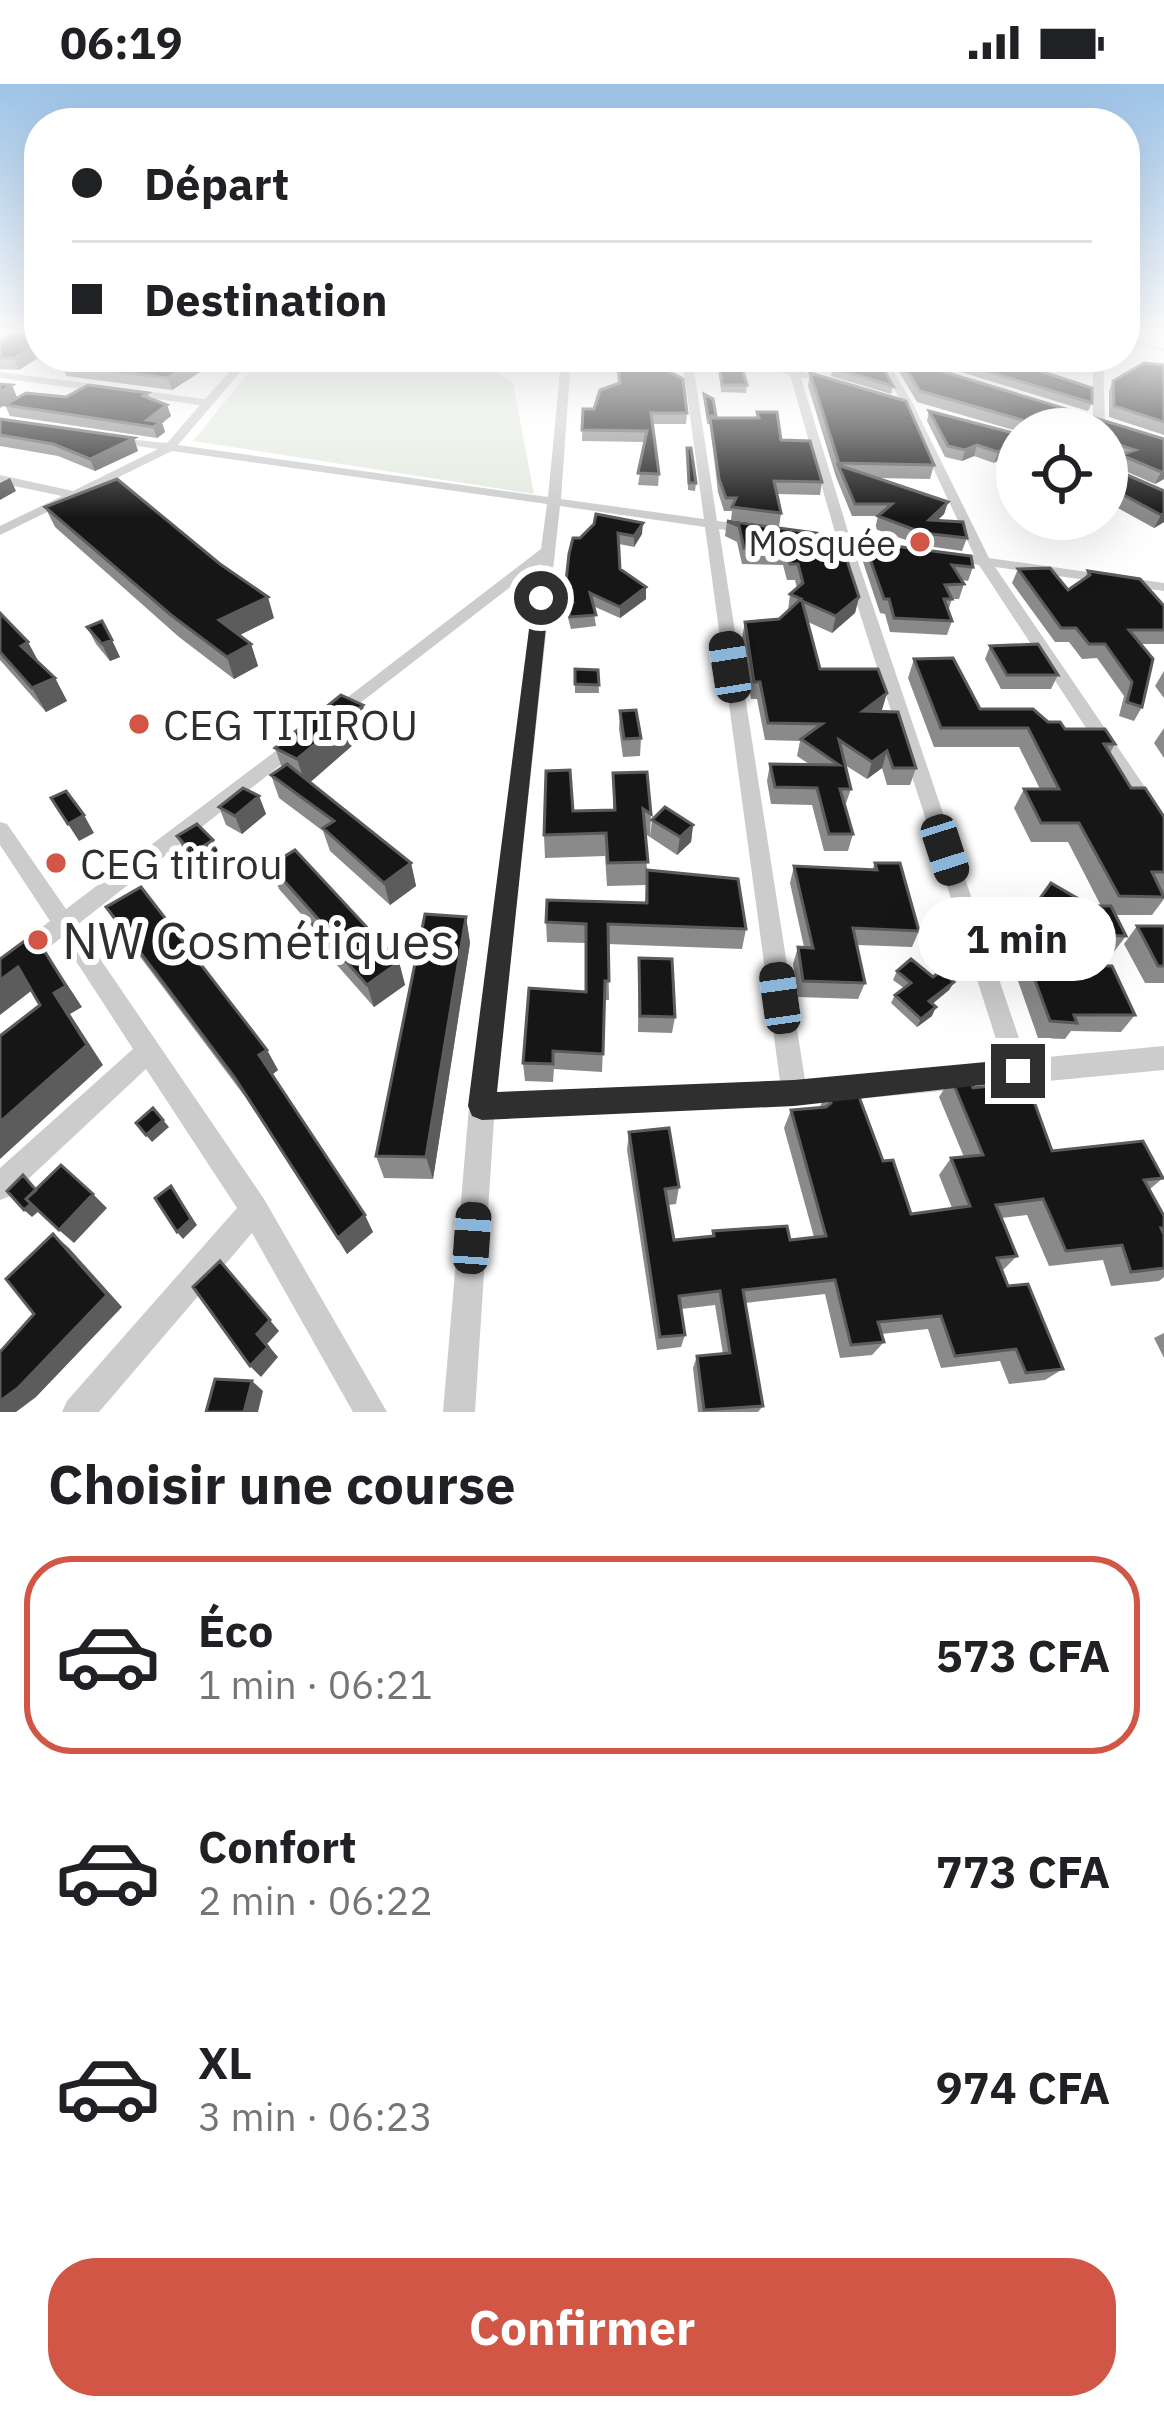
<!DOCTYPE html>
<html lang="fr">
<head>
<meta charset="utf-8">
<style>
  :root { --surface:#fff; --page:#f2f2f2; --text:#202124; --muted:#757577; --line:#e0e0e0; --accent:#d15646 }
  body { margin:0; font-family:"IBM Plex Sans",sans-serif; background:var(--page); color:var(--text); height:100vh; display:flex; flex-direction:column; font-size:45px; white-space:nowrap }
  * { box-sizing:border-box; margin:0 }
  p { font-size:39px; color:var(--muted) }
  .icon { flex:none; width:66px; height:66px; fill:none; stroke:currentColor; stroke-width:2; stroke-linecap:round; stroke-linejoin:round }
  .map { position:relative; height:1328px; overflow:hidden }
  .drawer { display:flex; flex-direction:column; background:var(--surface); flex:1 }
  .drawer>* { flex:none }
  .hud { position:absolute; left:24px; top:24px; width:1116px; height:264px; border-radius:48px; box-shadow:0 12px 48px #0002; display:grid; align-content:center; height:264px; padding:0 48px; background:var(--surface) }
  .fabs { position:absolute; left:996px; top:324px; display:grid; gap:24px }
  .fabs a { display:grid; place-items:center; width:132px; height:132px; border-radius:50%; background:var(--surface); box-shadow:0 12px 48px #0002; font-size:60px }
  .end { position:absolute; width:54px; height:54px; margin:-27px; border:15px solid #2f2f2f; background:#fff; box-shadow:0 0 0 6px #fff }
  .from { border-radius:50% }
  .bubble { position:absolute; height:84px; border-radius:42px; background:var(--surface); box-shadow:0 12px 48px #0002; font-size:39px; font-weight:800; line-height:84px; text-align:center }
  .car { position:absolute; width:36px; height:72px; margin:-36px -18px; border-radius:15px; box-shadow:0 0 9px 3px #0007; background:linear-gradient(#222 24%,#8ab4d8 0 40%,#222 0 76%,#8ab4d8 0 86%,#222 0) }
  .hud b { display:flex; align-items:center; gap:42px; height:114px; font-size:45px }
  .hud b+b { border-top:3px solid var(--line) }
  .hud i { width:30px; height:30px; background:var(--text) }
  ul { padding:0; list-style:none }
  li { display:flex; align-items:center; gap:36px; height:198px; margin:0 24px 18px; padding:0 24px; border:6px solid transparent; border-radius:48px }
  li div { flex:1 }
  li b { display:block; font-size:45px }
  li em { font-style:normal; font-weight:800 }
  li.current { border-color:var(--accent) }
  li>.icon { width:108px; height:108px; stroke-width:1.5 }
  h2 { padding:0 48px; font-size:54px; line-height:144px }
  .primary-button { display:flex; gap:24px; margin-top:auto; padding:24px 48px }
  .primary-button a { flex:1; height:138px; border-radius:48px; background:var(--accent); color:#fff; font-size:48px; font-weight:800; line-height:138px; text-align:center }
  .status { display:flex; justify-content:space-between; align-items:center; height:84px; padding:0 60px; background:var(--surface); direction:ltr }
  .status svg { height:33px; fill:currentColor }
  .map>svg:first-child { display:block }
  .green { fill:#e3eadf }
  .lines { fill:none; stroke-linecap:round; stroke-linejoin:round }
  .stream { stroke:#cdd9e8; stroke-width:3 }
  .minor { fill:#ccc; fill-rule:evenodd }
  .wall { fill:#8a8a8a }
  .shaded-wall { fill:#5c5c5c }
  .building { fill:#161616; stroke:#5c5c5c; stroke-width:3 }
  .route { fill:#2f2f2f }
  .poi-dot { fill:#d15646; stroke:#fff; stroke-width:4.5 }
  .labels { text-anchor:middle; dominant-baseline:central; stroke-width:12; stroke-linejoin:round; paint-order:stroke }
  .far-poi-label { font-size:36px; fill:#2f2f2f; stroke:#fff; text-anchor:end }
  .poi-label { font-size:42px; fill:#2f2f2f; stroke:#fff; text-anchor:start }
  .near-poi-label { font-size:51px; fill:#2f2f2f; stroke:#fff; text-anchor:start }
</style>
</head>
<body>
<div class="status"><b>06:19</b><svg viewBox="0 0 49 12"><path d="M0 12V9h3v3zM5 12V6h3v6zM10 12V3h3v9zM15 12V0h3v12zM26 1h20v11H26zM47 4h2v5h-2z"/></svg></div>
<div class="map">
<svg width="1164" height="1328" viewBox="0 0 1164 1328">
  <rect width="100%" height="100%" fill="#fff"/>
  <path class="green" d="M261,273C330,273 456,258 513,299L534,410L193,357Z"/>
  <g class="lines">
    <path class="stream" d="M1125,255L1164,266"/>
    <path class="minor" d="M12,248H24L0,261V254Z
      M161,273L238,279L243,273H253L178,361L548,413L560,288L454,276L449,273H481L560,282L561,273H571L561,415L704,435L682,273H692L717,437L749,441L756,445L749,449L719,445L805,996L1003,977L838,461L813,457L811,454L818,450L836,452L790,291L734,273H750L810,290V294H801L850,454L886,459L893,463L886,467L853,463L1026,975L1164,962V986L794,1021L494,1035L475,1328H443L469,1023L540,480L342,633L336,635L327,629L541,465L547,420L172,367L0,451V442L62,412L0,399V391L73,407L158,365L111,358L107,357V353L167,359L200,321L0,294V288L205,315L233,284ZM560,422L705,443L780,997L496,1010Z
      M875,273H885L913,320L989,474L1164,499V507L995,483L1164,731V755L1157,752L979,481L949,476L942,472L949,468L974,471L903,320Z
      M1093,273H1103L1105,337L1099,340L1093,337Z
      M295,655L304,661L301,665L77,841L264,1115L387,1328H353L252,1149L99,1328H62L67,1317L237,1124L146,985L10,1112L0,1116V1084L133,965L61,854L8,895L0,898V875L50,837L0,761V738L7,740L66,825L289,657Z"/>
  </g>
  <path class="wall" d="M39,248V273H194L203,286L172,306L66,292L62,280L64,279L36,275L19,286L0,285V256L37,253Z
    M604,273H676L675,278H651L687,329L686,340H652L659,390L658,402L638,401L645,358L582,357L583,325H594L618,300L616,277H604Z
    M832,273L893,302L891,310L831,292L832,287L825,284L827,277Z
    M912,273H997L1092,319L1088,327Z
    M899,274L1164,355V395L1155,400L1116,383L1120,374L1107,370V345H1017V347L917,318L897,284Z
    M1164,281V351L1109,333V307L1113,297Z
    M719,283L747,301L746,309L721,308Z
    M810,289L934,381L930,395L876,394L948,418L944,430L938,436L967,454L962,467L920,461L875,445L878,432H852L836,393L808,302Z
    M148,309L150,315L167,321L171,332L162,339L165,348L157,354L10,332L5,321L66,313Z
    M704,310L716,334H756L757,328L822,398L820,411L777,410L781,429L779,443L731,436L732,427H724L718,408L710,340H707L704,317Z
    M929,327L1017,350V364L994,379L974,372L962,377L945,373L927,337Z
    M0,335L138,367L95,387L58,372L0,362Z
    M687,364L696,399L695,407L688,406Z
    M1107,376L1111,384L1164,407V438L1154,444L1107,418Z
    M45,423L274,534L239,551L251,560L258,582L234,595L179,553L55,443Z
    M727,437L839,452L859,513L855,529L832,549L808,538L820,585L887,609L881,627L916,684L910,701H887L882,684L867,695L845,681L851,705L845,722L853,750L848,767H824L812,721L771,720L767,697L770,680H809L797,672L800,657L765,656L757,615H751L742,554L745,538L779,535L788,527L790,510L797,504L795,496H787L783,481L742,480L737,458L725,452Z
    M594,440L642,450L634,463L619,460L620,485L646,515L620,534L593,522L596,542L571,545L567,530L566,519L569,518L566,509V497L580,454Z
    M864,458L973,483L968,497L962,496L964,500L959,515H952L948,527L952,537L947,551L890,548L885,530L880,529L861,472Z
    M1018,485L1068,506L1084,495L1088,487L1164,522V560H1140L1142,623L1134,637L1119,632L1124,612L1097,574L1082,575L1069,558H1055L1012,499Z
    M0,529L39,579L55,594L67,617L46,628L0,576Z
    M87,543L120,573L110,577L96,560Z
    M990,562L1058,591L1051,605H1001L985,575Z
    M914,575L980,625L1048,638L1065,645L1115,660L1110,669L1131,704L1164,733V815L1152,831H1116L1126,852L1113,869L1085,868L1072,839L1083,822H1101L1068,758H1031L1014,724L1024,705H1040L1019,663H934L908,594Z
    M575,585L598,586L599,609H575Z
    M1164,587V614L1155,602Z
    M363,621L369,647L310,698L411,779L416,802L390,821L330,767L323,747L279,714L271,691L282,684L275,664Z
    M620,627L641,654L640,672L623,673L619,645Z
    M1164,644V674L1154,659Z
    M613,689L651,730L650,753L645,750L647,786L746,845L742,865L608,860L609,916H605L602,988L554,985L553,998L525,997L523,979L586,908V859L547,858L546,838L645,819L646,801L607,802L605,772L545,774L544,751L573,727L613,726Z
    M259,712L266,730L242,750L226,741L219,723Z
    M652,736L693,741L691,758L677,771L650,753Z
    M177,752L221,774L201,787L185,770Z
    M875,779L919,847L912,863L857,861L865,899L858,915L798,913L793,880L798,863H804L790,799L794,782L872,786Z
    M270,781L399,878L405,901L374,923L321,863L315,846L279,805Z
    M1051,799L1077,814L1061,836L1036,822Z
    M106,823L267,966L278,986L272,991L373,1148L347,1170L246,1014L120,846Z
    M466,833L470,859L433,1095L384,1094L376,1072Z
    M1137,842H1164V899H1145L1124,860Z
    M639,874L675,933L672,949L638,948Z
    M1029,880L1135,931L1121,948L1071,947L1065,955L1038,954L1018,897Z
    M897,887L954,898L949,906L932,920V932L917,943L891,919L895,911L904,904L893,896Z
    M951,994L973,1004L1052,1067L1163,1094L1150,1105L1164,1132V1193L1159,1197L1111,1202L1103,1176L1049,1182L1027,1131L1002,1134L1017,1172L1002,1187L1008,1202L1063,1285L1045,1296L1009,1300L1000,1277L941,1284L928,1245L881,1250L884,1258L872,1271L840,1274L825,1210L745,1219L763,1322L758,1328H698L693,1284L697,1272L723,1270L715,1221L681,1225L685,1251L681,1263L657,1266L627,1066L629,1048L679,1103L676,1120L668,1121L674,1156L712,1152L713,1147L790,1156L814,1153L784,1044L791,1026L820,1023L827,1005L883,1077L911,1130L952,1124L939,1091L951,1074L964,1073L939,1013Z
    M1164,1249V1274L1154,1254Z"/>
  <path class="shaded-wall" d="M31,264L36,275L19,286L14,274Z
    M200,274L203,286L172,306L168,294Z
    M12,301L17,313L0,324V308Z
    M167,321L171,332L162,339L165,348L157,354L153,343L147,336Z
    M134,354L138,367L95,387L90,375Z
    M1017,356V364L994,379L998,368Z
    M977,361L974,372L962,377L965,366Z
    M1164,387V395L1155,400L1161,388Z
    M10,394L16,407L0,416V399Z
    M948,418L944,430L925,448L929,436Z
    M1164,429V438L1154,444L1161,431Z
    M643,439L642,450L634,463V452Z
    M646,503V515L620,534V523Z
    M268,513L274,534L226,558L219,536Z
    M859,513L855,529L832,549L836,532Z
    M112,556L120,573L110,577L102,560Z
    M28,558L41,582L21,562Z
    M251,560L258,582L234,595L227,573Z
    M55,594L67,617L46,628L32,604Z
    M887,609L882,626L858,644L863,627Z
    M363,621L369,647L306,702L297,675Z
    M887,667L882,684L867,695L872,678Z
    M259,712L266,730L242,750L235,732Z
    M84,731L94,749L79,757L68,740Z
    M693,741L691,758L677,771L680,753Z
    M213,756L221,774L201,787L192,769Z
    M411,779L416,802L390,821L384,799Z
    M466,833L470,859L433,1095L426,1073Z
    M34,850L82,923L70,930L103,981L0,1075V1038L54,909Z
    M399,878L405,901L374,923L367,901Z
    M18,883L35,904L0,931V896Z
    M954,898L949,906L925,926L929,917Z
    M936,923L932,932L917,943L921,935Z
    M267,966L278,986L270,992L259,971Z
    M163,1036L169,1043L152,1058L146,1051Z
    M23,1091L48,1119L32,1133L24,1126Z
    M171,1102L197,1141L183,1155L177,1148Z
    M93,1110L107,1124L74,1159L59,1146Z
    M365,1131L373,1148L347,1170L338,1154Z
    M53,1150L69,1164L122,1223L36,1313L16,1328H0V1317L18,1304Z
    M220,1177L279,1247L267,1260L278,1273L261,1293L250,1282L257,1250Z
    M252,1297L263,1307L258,1328H244Z"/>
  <path class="building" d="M37,248H39V265L31,264L14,274H0V256L12,251L37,253Z
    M75,273H194L200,274L168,294L62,280Z
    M617,273H642L683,295L687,329H651L659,390L638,389L647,347L582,346L583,325H594L600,306L620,299Z
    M832,273H877L893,302L833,284H849L827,277Z
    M939,273H997L1092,304V319Z
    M899,274L1164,355V387L1161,388L1121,371L1135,366L1107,357V345H1043L1036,343L1032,345H1023L1022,336L920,307Z
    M1144,279L1164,281V338L1114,322L1113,297Z
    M719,283H742L747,301H722Z
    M810,289L906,317L934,381L839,379Z
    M0,300L12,301L0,308Z
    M88,301L148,309L143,312L167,321L147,336L161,338L153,343L5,321L26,309L66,313Z
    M704,310L713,315L716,332H708Z
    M929,327L1017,350V356L998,368L977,361L965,366L948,362Z
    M757,328H777L781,356L810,357L822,398L774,397L781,429L732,423L736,414H726L719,395L710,334H759Z
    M0,335L134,354L90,375L53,360L0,351Z
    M687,364H691L696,399H689Z
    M1107,376L1111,384L1164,407V429L1161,431L1107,402Z
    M838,381L948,418L929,436L963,438L967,454L923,449L878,432L892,420H855Z
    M117,395L220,480L268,513L219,536L251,560L227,573L171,531L45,423Z
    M596,430L643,439L634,452L618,449L620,485L646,503L620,523L590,509L596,531L570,533L566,519L573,518L566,497L569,470L573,454H580L594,440Z
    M727,437L839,452L859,513L836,532L802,517L820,585H878L887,609L863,627L898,628L916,684H893L887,667L872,678L839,656L851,705H840L853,750H829L817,704L775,703L770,680L839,681L801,655L822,640L768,639L760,598H754L745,538L779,535L801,515L790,510L803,499L798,480H790L786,465L744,464L739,442Z
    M864,458L971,472L973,483L952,481L964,500L945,501L952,515H944L952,537L894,534L889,515H884Z
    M1050,484L1068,506L1090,491L1088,487L1140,495L1164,522V546H1129L1153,575L1142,623L1127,618L1132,598L1105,560H1089L1076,544H1061L1018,485Z
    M0,529L28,558L21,562L55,594L32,604L0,568Z
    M102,537L112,556L102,560L87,543Z
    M1038,560L1058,591H1007L990,562Z
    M953,574L980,625H1033L1048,638H1060L1065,645H1105L1115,660H1104L1131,704H1145L1164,733V788H1152L1164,813L1119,812L1079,739H1041L1024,705H1059L1028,644H941L914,575Z
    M575,585L598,586L599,601L575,600Z
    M341,611L363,621L297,675L275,664Z
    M636,626L641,654L624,655L620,627Z
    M287,680L411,779L384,799L323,744L334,737L271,691Z
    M570,686L573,727L615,726L613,689L647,688L651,730L643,725L648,778L608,779L606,749L544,751L546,687Z
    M243,704L259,712L235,732L219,723Z
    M66,707L84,731L68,740L51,714Z
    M665,723L693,741L680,753L652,736Z
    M197,740L213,756L192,769L177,752Z
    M295,766L399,878L367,901L313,840L319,836L270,781Z
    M875,779H900L919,847L853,844L865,899L803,897L798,863L813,864L794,782L877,786Z
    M647,786L738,795L746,845L608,840L609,897H605L603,970L553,967V980L523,979L529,904L586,908V840L546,838L547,816L647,819Z
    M1051,799L1077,814L1067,828L1041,813Z
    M141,803L267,966L259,971L365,1131L338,1154L235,994L106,823Z
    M1083,822H1111L1126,852L1098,851Z
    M425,830L466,833L426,1073L376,1072Z
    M1137,842H1164V882H1158Z
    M34,850L66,902L54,909L87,961L0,1038V952L40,921L18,883L0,896V875Z
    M639,874L672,875L675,933L640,932Z
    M911,875L933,893L941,887L954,898L929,917L936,923L921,935L895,911L911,899L897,887Z
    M1029,880L1112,882L1135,931H1074L1077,939L1050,937Z
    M968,993L973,1004L1027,998L1052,1067L1143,1057L1163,1094L1144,1096L1164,1132V1144H1161L1164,1151V1184L1131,1188L1122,1161L1066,1167L1043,1115L996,1121L1017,1172L997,1174L1008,1202L1028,1200L1063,1285L1026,1289L1016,1265L955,1272L941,1232L878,1238L884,1258L851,1261L835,1196L743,1206L763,1322L704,1326L697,1272L730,1269L720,1207L679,1212L685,1251L660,1253L629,1048L669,1044L679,1103L665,1105L674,1156L714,1152L713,1147L787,1142L790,1156L826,1152L791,1026L826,1023L831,1019L827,1005L855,1002L883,1077L893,1076L911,1130L970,1122L951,1074L983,1071L951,994Z
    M153,1024L163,1036L146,1051L136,1039Z
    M61,1081L93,1110L59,1146L26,1115Z
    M23,1091L36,1106L26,1115L31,1120L24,1126L7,1107Z
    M171,1102L191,1135L177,1148L155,1114Z
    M53,1150L107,1211L18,1304L0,1317V1268L34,1230L6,1195Z
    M220,1177L270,1236L257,1250L268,1263L250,1282L193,1203Z
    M215,1295L252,1297L244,1328H206Z"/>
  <linearGradient id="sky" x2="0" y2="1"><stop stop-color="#9dc3e8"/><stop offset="0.57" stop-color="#fff"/><stop offset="1" stop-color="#fff" stop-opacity="0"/></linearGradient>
  <rect width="1164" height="434" fill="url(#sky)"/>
  <path class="route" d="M541,509L549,514L497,1008L794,996L1018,975L1027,978L1031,987L1027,996L794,1022L482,1036L472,1032L468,1022L533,514Z"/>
  <g class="poi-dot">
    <circle cx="920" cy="458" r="12"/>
    <circle cx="139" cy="640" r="12"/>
    <circle cx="56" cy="779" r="12"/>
    <circle cx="38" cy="856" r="12"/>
  </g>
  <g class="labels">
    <g class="far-poi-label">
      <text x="896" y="458">Mosquée</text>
    </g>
    <g class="poi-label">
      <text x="163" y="640">CEG TITIROU</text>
      <text x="80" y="779">CEG titirou</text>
    </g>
    <g class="near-poi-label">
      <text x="62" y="856">NW Cosmétiques</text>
    </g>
  </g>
</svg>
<div class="fabs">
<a><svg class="icon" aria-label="locate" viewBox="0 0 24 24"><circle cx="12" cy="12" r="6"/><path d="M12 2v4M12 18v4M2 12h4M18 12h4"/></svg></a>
</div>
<i class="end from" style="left:541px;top:514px"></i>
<i class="end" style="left:1018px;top:987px"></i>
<div class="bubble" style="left:918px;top:813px;width:198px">1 min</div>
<i class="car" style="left:730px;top:583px;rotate:351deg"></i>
<i class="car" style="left:945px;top:766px;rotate:162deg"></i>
<i class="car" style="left:780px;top:914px;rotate:352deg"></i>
<i class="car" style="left:472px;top:1154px;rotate:4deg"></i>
<div class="hud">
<b><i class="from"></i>Départ</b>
<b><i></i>Destination</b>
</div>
</div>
<section class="drawer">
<h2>Choisir une course</h2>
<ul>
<li class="current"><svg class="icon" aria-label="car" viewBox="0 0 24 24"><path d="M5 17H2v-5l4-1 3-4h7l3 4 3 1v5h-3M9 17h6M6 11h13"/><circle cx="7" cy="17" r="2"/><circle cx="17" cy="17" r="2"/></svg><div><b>Éco</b><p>1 min · 06:21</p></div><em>573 CFA</em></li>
<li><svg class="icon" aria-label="car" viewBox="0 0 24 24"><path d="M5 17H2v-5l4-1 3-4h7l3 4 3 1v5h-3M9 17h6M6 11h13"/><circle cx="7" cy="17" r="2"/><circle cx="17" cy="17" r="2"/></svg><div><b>Confort</b><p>2 min · 06:22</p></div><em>773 CFA</em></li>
<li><svg class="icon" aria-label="car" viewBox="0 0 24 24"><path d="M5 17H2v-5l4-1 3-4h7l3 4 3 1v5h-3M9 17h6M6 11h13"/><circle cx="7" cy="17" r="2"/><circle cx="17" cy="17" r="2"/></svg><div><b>XL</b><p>3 min · 06:23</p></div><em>974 CFA</em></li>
</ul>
<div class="primary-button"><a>Confirmer</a></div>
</section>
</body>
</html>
